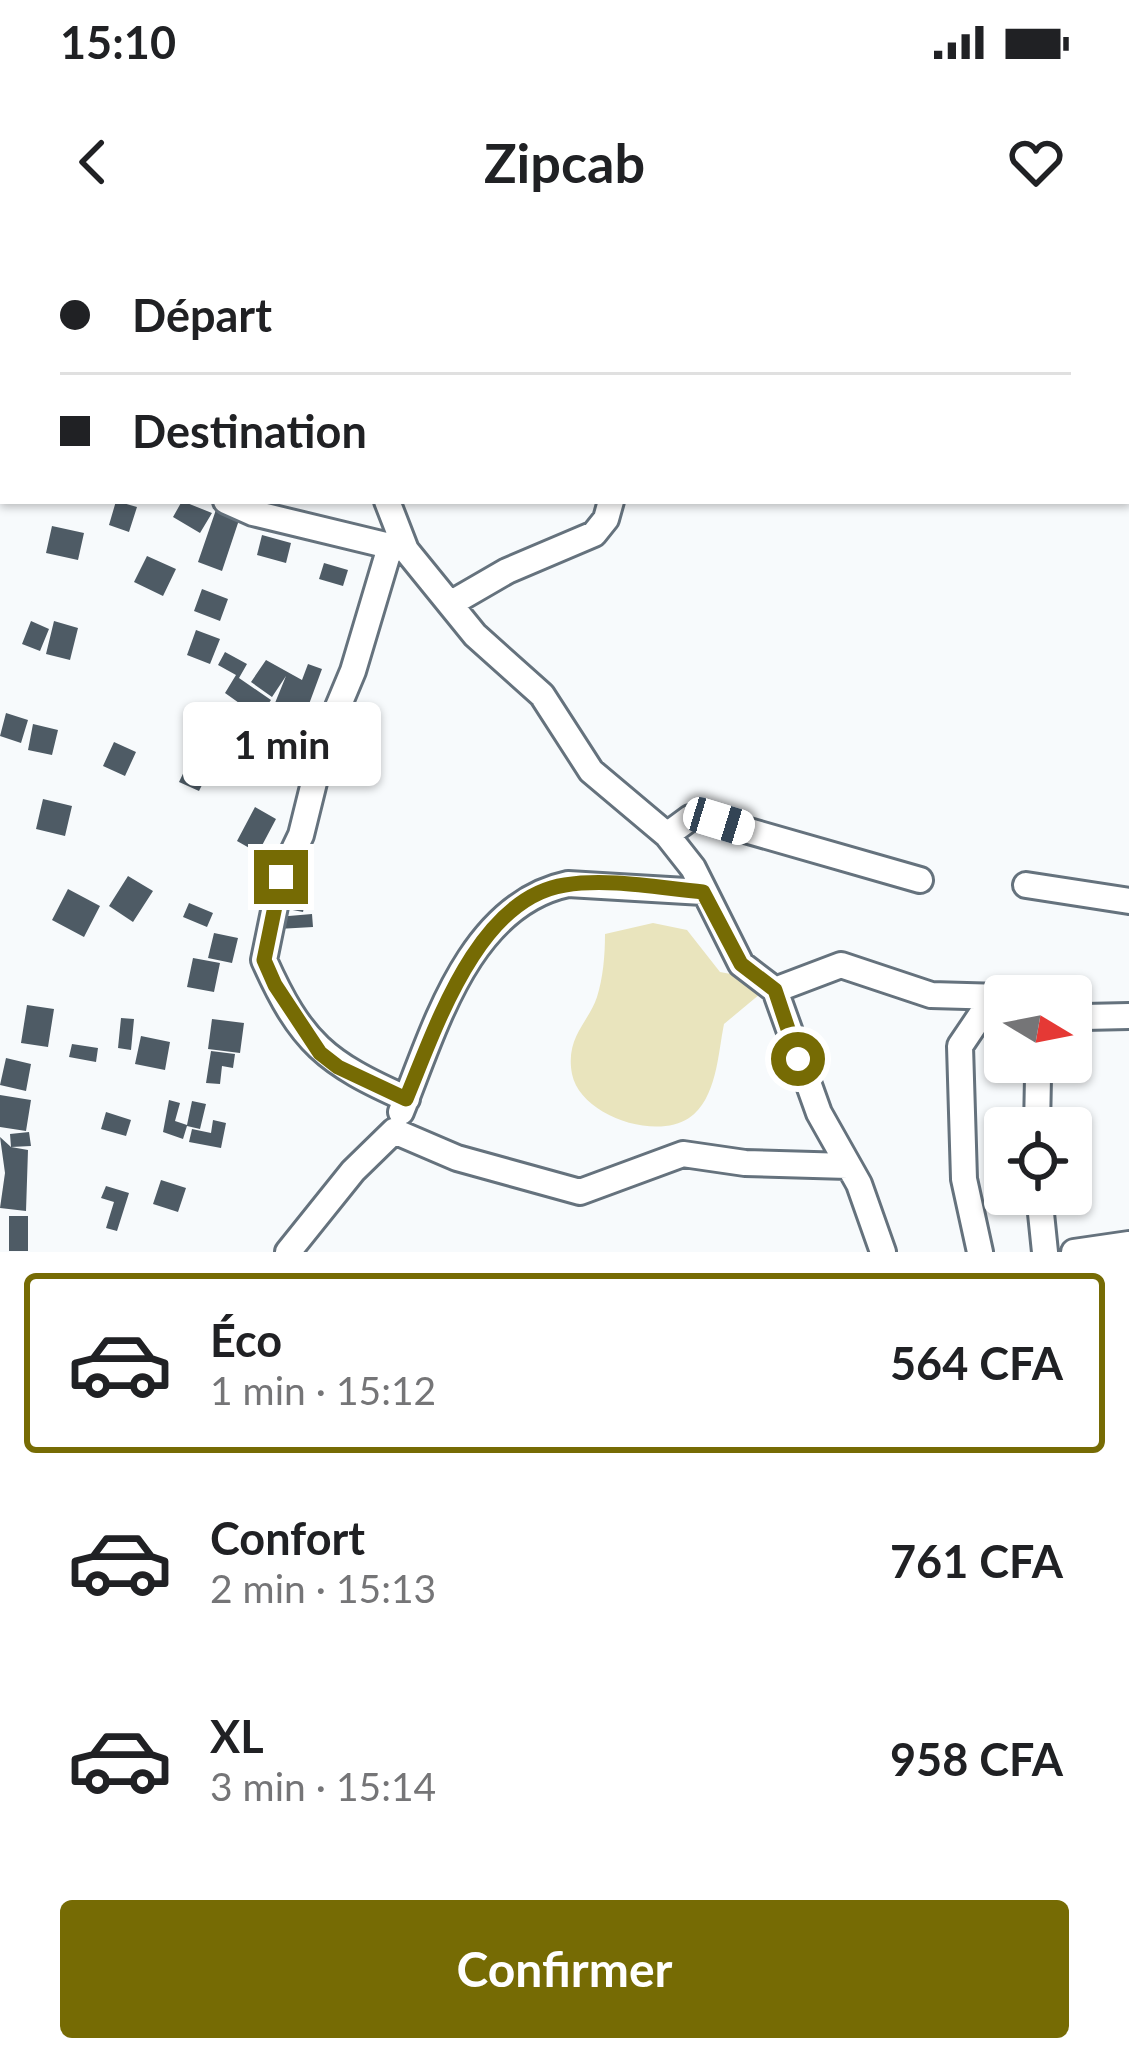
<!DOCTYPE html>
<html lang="fr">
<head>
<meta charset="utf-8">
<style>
  :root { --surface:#fff; --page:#f6f6f6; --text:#202124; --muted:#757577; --line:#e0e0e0; --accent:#766b04 }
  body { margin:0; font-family:Lato,sans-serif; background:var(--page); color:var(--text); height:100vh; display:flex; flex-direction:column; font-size:45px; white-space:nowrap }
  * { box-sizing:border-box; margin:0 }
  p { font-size:39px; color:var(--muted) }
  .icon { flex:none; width:66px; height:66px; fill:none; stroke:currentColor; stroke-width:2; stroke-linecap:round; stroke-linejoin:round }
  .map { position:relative; height:1012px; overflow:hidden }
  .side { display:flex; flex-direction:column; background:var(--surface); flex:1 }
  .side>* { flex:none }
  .hud { position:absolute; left:0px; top:0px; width:1131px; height:264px; box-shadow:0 3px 9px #0004; display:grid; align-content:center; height:264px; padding:0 60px; background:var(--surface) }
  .needle { width:78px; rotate:100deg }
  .tools { position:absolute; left:984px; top:735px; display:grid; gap:24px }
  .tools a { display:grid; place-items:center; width:108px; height:108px; border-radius:12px; background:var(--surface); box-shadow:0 3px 9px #0004; font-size:60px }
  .end { position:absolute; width:54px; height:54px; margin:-27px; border:15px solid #766b04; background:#fff; box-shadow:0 0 0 6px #fff }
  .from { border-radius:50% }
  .bubble { position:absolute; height:84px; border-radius:12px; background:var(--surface); box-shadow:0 3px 9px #0004; font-size:39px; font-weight:700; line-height:84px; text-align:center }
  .car { position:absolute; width:36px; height:72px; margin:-36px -18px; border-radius:15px; box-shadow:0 0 9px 3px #0007; background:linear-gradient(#fff 24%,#345 0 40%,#fff 0 76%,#345 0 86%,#fff 0) }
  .hud b { display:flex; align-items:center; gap:42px; height:114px; font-size:45px }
  .hud b+b { border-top:3px solid var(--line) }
  .hud i { width:30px; height:30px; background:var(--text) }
  ul { padding:21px 0 0; list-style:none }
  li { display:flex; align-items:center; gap:36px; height:180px; margin:0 24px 18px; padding:0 36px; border:6px solid transparent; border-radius:12px }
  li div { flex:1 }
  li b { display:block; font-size:45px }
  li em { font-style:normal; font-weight:700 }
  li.active { border-color:var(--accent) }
  li>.icon { width:108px; height:108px; stroke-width:1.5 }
  .cta { display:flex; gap:24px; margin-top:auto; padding:24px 60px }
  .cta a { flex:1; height:138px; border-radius:12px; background:var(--accent); color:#fff; font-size:48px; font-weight:700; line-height:138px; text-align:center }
  .status { display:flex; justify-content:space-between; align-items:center; height:84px; padding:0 60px; background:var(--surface); direction:ltr }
  .status svg { height:33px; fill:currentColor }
  header { display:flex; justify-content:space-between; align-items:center; height:156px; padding:0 60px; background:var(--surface); font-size:54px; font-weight:700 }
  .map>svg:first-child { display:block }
  .green { fill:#e9e4bd }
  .building { fill:#4e5b65 }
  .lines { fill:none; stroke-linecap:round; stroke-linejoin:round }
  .street-casing { stroke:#65727d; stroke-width:30 }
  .street { stroke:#fff; stroke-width:24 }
  .route { stroke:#766b04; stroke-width:15 }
</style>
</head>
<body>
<div class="status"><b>15:10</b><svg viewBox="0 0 49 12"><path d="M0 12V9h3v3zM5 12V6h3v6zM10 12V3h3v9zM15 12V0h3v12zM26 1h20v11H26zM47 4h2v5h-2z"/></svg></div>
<header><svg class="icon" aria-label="back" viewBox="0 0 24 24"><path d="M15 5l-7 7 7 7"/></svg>Zipcab<svg class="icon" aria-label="heart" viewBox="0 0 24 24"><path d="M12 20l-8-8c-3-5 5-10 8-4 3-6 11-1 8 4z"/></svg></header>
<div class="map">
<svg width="1129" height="1012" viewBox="0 0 1129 1012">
  <rect width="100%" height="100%" fill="#f7fafc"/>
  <path class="green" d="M653,683L687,690L720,732L747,737L760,754L724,784C718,813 717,859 689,878C655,901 580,875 572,834C565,797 589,782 597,757C603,738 605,716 605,694Z"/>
  <path class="building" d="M116,261L137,267L129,292L109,285Z
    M182,261L212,273L200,293L173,277Z
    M219,261L243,268L222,331L198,322Z
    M52,286L84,293L78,320L46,313Z
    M262,295L291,303L286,323L257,315Z
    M147,316L176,329L163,356L134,342Z
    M324,323L348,330L343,346L319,339Z
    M202,349L228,359L220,381L194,371Z
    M31,381L49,389L40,411L22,404Z
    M54,381L78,388L70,420L46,414Z
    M196,390L220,399L210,424L187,415Z
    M225,412L247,424L239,438L271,460L259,477L225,453L236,435L218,425Z
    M266,420L302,440L308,424L322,429L305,475L275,463L286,436L272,457L251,442Z
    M274,470L293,481L278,507L260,497Z
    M6,473L28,480L21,503L0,496Z
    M33,484L58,490L52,515L28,510Z
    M223,499L245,513L235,530L213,517Z
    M114,502L136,512L125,536L103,526Z
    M190,519L210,529L199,551L179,542Z
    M43,559L72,566L65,596L36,589Z
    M255,567L276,579L258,613L237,601Z
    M128,636L153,651L133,682L109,666Z
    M282,643L308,648L303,672L277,667Z
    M68,649L100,666L84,697L52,680Z
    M189,663L213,673L207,687L183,677Z
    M312,674L313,687L278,689L277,677Z
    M214,693L238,698L232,723L208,718Z
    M193,718L220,723L214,752L187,747Z
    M27,765L54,769L48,807L21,803Z
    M121,778L134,779L131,810L118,808Z
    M212,779L244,783L240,813L208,809Z
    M141,796L170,802L165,830L135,824Z
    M72,804L98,808L96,822L69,817Z
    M211,811L235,814L233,828L222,826L220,844L206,843Z
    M6,818L31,824L26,851L0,845Z
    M0,855L31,860L26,891L0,887Z
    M169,860L180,863L175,881L187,885L192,861L206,864L200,889L187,886L183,899L163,892Z
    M106,872L131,880L126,896L101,889Z
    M213,880L226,883L221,908L189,902L192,889L211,893Z
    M29,892L31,906L11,907L28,910L26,971L0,968L5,933L0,897L11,907L10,894Z
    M161,940L186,948L178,972L153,964Z
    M106,946L129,953L117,991L106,988L114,962L101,958Z
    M9,976H28V1011H9Z"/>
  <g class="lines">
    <g class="street-casing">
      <path id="street" d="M280,0L281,3
        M799,0L819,3
        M957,0V3
        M1035,0V3
        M20,3L21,0
        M407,3L408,0
        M558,3V0
        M727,3V0
        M1128,18L1129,23
        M0,57L3,49
        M1128,68H1129
        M0,140L3,142
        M226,261L253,273L402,309
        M387,261L406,310L475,395L542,455L591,531L667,595L693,628L741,724L775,750L819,873L859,944L883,1012
        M390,307L353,431L325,498L301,595L281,637L264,720C301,803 326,823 407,859
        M450,364L507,331L594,294L606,279L611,261
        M667,595L690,578L700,577L920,640
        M1026,645L1129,661
        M775,750L841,725L931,755L1002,757
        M1071,787L1084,777L1129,776
        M401,872C434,791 468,665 568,644L703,652
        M1037,888L1038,837L1044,822
        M1039,954L1045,1012
        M288,1012L353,931L394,891L457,918L580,952L683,914L745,923L848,926
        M980,1012L964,939L960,806L993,757
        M1074,1012L1129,1004"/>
    </g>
    <use href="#street" class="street"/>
  </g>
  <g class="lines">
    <path class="route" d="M281,637L264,720L275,745L320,813L338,827L406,859C435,790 477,658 565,645C609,638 659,648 703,652L741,724L775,750L798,819"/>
  </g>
</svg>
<div class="tools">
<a><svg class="needle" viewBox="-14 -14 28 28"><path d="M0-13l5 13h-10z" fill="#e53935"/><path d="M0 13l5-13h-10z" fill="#757577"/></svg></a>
<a><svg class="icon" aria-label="locate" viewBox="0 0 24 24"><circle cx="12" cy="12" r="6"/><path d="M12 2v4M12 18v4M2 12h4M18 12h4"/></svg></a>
</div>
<i class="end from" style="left:798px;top:819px"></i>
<i class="end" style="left:281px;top:637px"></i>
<div class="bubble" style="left:183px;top:462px;width:198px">1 min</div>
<i class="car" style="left:719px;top:581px;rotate:107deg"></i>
<div class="hud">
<b><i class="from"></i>Départ</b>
<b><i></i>Destination</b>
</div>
</div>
<section class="side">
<ul>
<li class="active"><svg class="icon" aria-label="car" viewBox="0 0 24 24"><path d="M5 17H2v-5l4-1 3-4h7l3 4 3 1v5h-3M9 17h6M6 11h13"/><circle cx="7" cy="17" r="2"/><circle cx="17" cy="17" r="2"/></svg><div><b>Éco</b><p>1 min · 15:12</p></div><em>564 CFA</em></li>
<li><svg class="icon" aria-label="car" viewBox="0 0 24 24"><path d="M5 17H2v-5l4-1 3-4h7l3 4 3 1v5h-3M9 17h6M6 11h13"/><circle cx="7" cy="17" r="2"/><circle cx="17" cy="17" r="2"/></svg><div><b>Confort</b><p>2 min · 15:13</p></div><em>761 CFA</em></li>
<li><svg class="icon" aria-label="car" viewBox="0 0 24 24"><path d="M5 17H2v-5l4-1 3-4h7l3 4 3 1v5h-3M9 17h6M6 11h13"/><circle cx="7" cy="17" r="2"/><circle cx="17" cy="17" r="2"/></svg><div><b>XL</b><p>3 min · 15:14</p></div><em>958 CFA</em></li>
</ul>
<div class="cta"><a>Confirmer</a></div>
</section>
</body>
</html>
